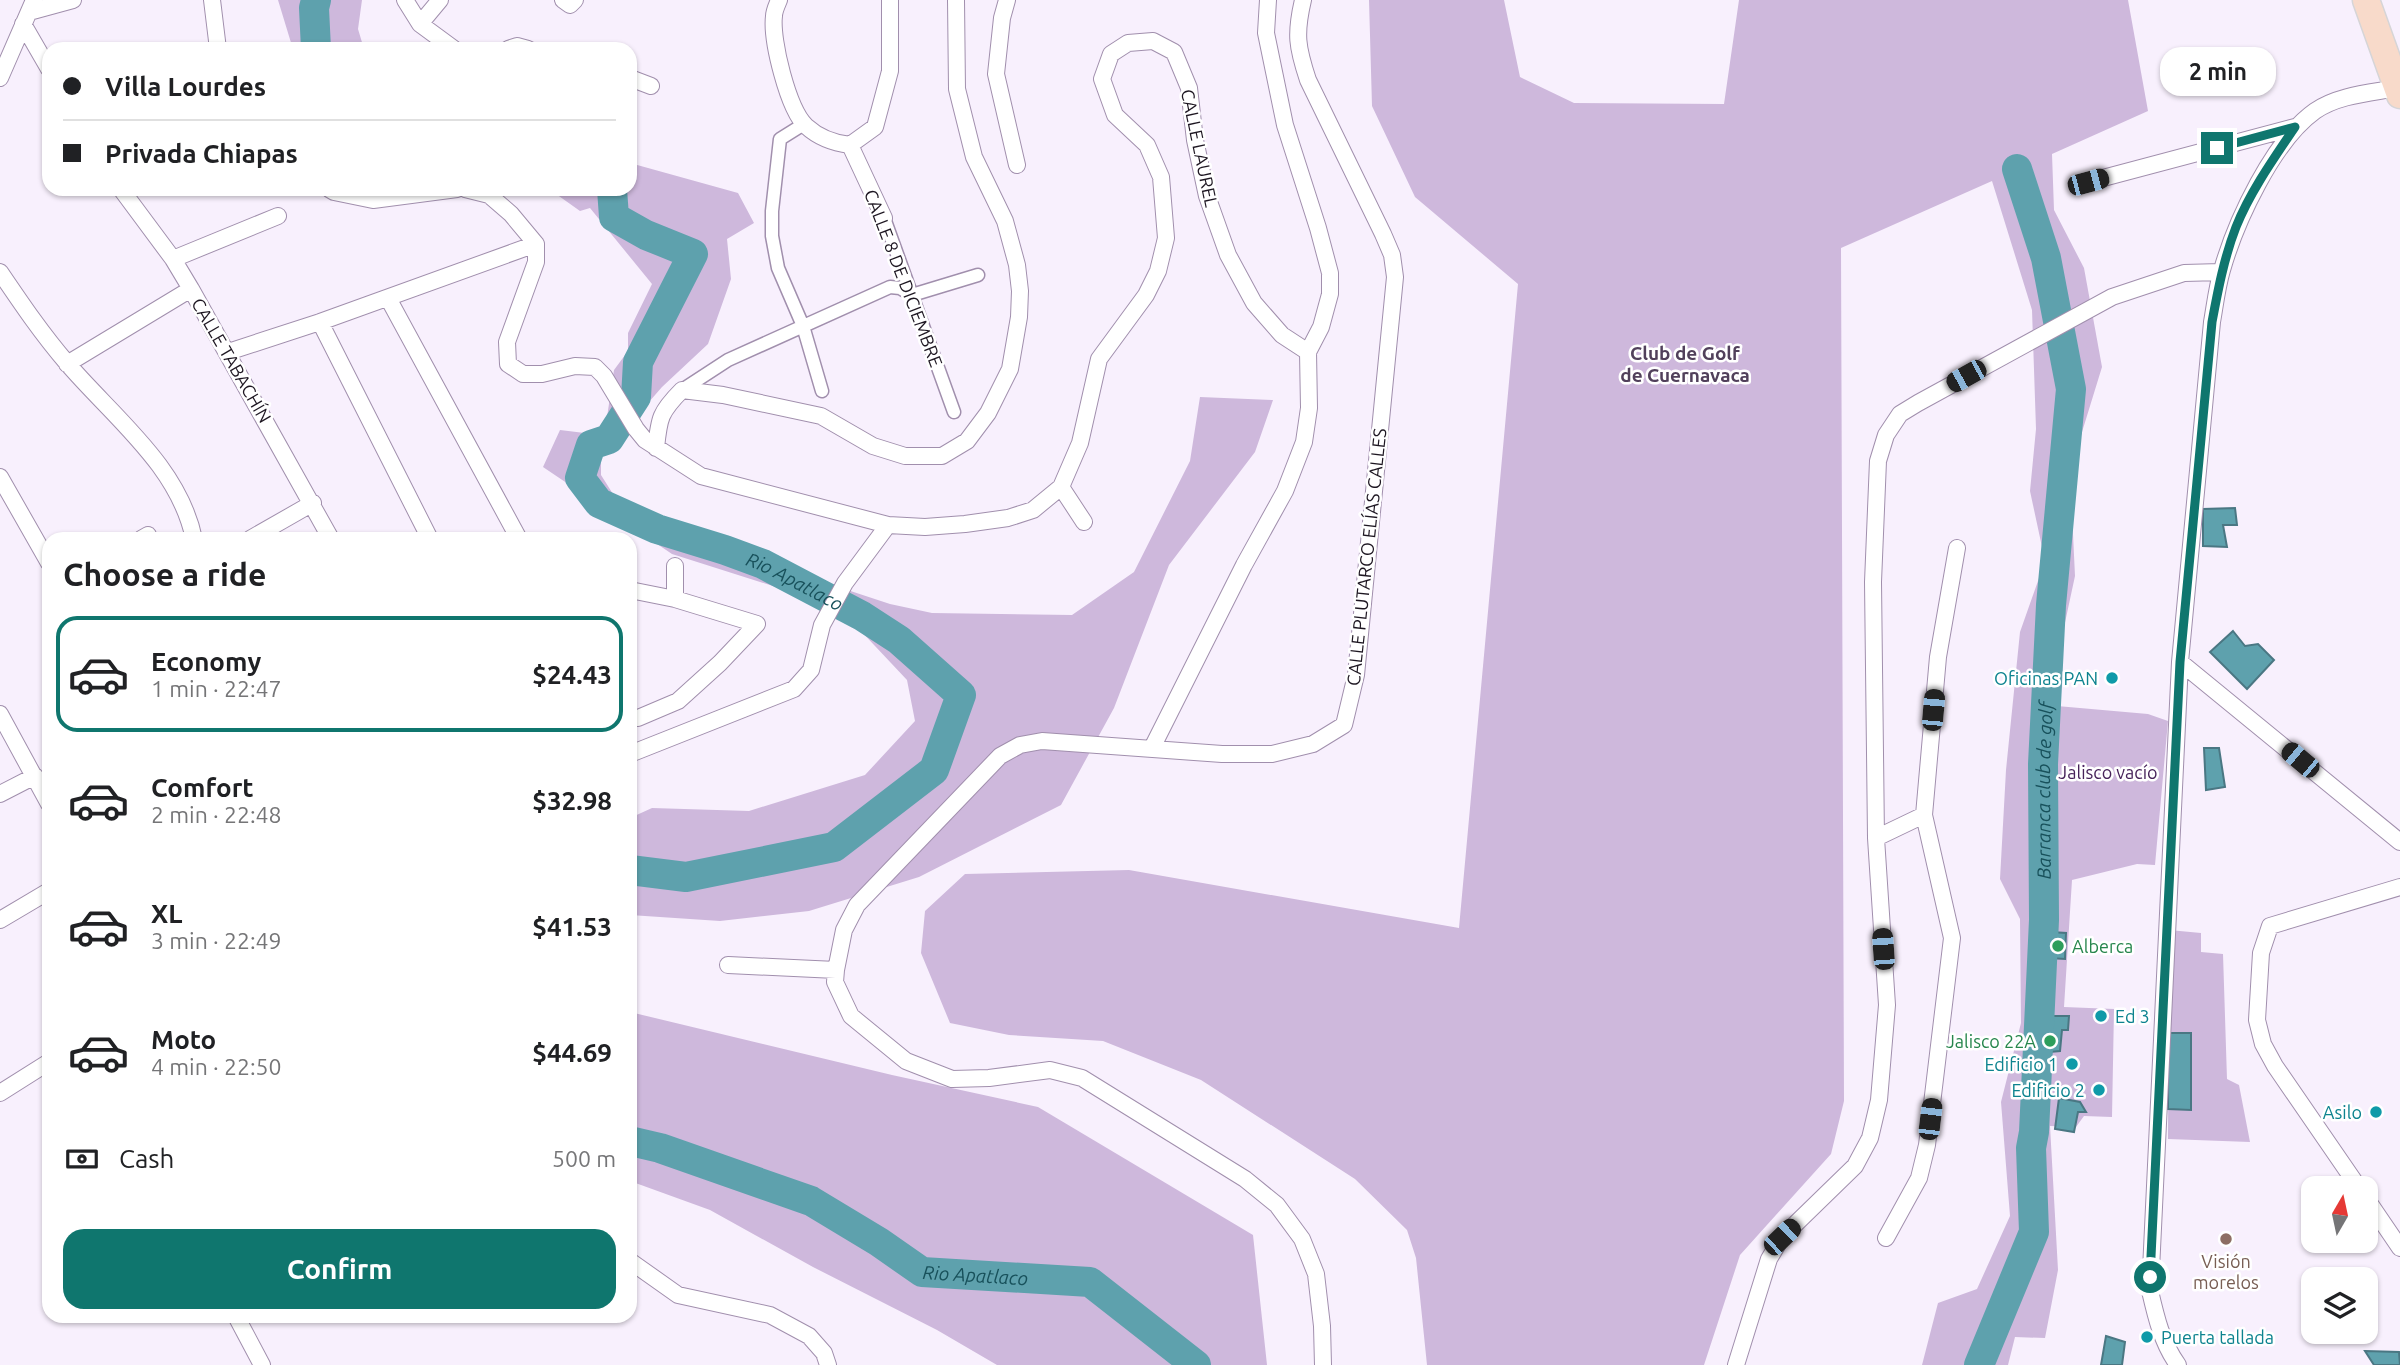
<!DOCTYPE html>
<html lang="en">
<head>
<meta charset="utf-8">
<style>
  :root { --surface:#fff; --page:#f2f2f2; --text:#202124; --muted:#757577; --line:#e0e0e0; --accent:#0f766e }
  body { margin:0; font-family:Ubuntu,sans-serif; background:var(--page); color:var(--text); height:100vh; display:flex; flex-direction:column; font-size:26px; white-space:nowrap }
  * { box-sizing:border-box; margin:0 }
  p { font-size:23px; color:var(--muted) }
  .icon { flex:none; width:38px; height:38px; fill:none; stroke:currentColor; stroke-width:2; stroke-linecap:round; stroke-linejoin:round }
  .map { position:relative; flex:1; overflow:hidden }
  .drawer { position:absolute; left:42px; top:532px; width:595px; height:791px; display:flex; flex-direction:column; background:var(--surface); border-radius:21px; box-shadow:0 2px 5px #0004 }
  .drawer>* { flex:none }
  .banner { position:absolute; left:42px; top:42px; width:595px; height:154px; border-radius:21px; box-shadow:0 2px 5px #0004; display:grid; align-content:center; height:154px; padding:0 21px; background:var(--surface) }
  .needle { width:46px; rotate:9deg }
  .buttons { position:absolute; left:2301px; top:1176px; display:grid; gap:14px }
  .buttons a { display:grid; place-items:center; width:77px; height:77px; border-radius:14px; background:var(--surface); box-shadow:0 2px 5px #0004; font-size:35px }
  .end { position:absolute; width:32px; height:32px; margin:-16px; border:9px solid #0f766e; background:#fff; box-shadow:0 0 0 4px #fff }
  .from { border-radius:50% }
  .bubble { position:absolute; height:49px; border-radius:21px; background:var(--surface); box-shadow:0 2px 5px #0004; font-size:23px; font-weight:700; line-height:49px; text-align:center }
  .car { position:absolute; width:21px; height:42px; margin:-21px -10px; border-radius:9px; box-shadow:0 0 5px 2px #0007; background:linear-gradient(#222 24%,#8ab4d8 0 40%,#222 0 76%,#8ab4d8 0 86%,#222 0) }
  .banner b { display:flex; align-items:center; gap:24px; height:66px; font-size:26px }
  .banner b+b { border-top:2px solid var(--line) }
  .banner i { width:18px; height:18px; background:var(--text) }
  ul { padding:0; list-style:none }
  li { display:flex; align-items:center; gap:21px; height:116px; margin:0 14px 10px; padding:0 7px; border:4px solid transparent; border-radius:21px }
  li div { flex:1 }
  li b { display:block; font-size:26px }
  li em { font-style:normal; font-weight:700 }
  li.current { border-color:var(--accent) }
  li>.icon { width:63px; height:63px; stroke-width:1.5 }
  h2 { padding:0 21px; font-size:32px; line-height:84px }
  .pay { display:flex; align-items:center; gap:18px; height:77px; padding:0 21px; font-size:26px }
  .pay p { margin-inline-start:auto }
  .action { display:flex; gap:14px; margin-top:auto; padding:14px 21px }
  .action a { flex:1; height:80px; border-radius:21px; background:var(--accent); color:#fff; font-size:28px; font-weight:700; line-height:80px; text-align:center }
  .map>svg:first-child { display:block }
  .green { fill:#ceb8dc }
  .water { fill:#5ea1ad; stroke:#4a7783; stroke-width:2 }
  .lines { fill:none; stroke-linecap:round; stroke-linejoin:round }
  .river { stroke:#5ea1ad; stroke-width:30 }
  .pedestrian-casing { stroke:#a18fad; stroke-width:15 }
  .minor-casing { stroke:#a18fad; stroke-width:18 }
  .primary-casing { stroke:#d6d5d7; stroke-width:29 }
  .pedestrian { stroke:#fff; stroke-width:12 }
  .minor { stroke:#fff; stroke-width:16 }
  .primary { stroke:#f8daca; stroke-width:26 }
  .route { stroke:#0f766e; stroke-width:9 }
  .culture-dot { fill:#0f9aa8; stroke:#fff; stroke-width:2.5 }
  .leisure-dot { fill:#2e9e5b; stroke:#fff; stroke-width:2.5 }
  .education-dot { fill:#8d6e63; stroke:#fff; stroke-width:2.5 }
  .labels { text-anchor:middle; dominant-baseline:central; stroke-width:5; stroke-linejoin:round; paint-order:stroke }
  .street-label { font-size:18px; fill:#1d1621; stroke:#fff }
  .culture-label { font-size:18px; fill:#0d838f; stroke:#fff; text-anchor:end }
  .park-label { font-size:18px; fill:#47235a; stroke:#fff }
  .leisure-label { font-size:18px; fill:#27864d; stroke:#fff; text-anchor:start }
  .education-label { font-size:18px; fill:#785e54; stroke:#fff }
  .neighbourhood-label { font-size:19px; font-weight:bold; fill:#51405b; stroke:#fff }
  .water-label { font-size:19px; font-style:italic; fill:#18515b; stroke:#fff }
</style>
</head>
<body>
<div class="map">
<svg width="2400" height="1365" viewBox="0 0 2400 1365">
  <rect width="100%" height="100%" fill="#f8f0fd"/>
  <path class="green" d="M278,0H362L358,29L364,49H289L292,46Z
    M1369,0H1504L1520,77L1574,103L1724,104L1739,0H2128L2148,111L2052,154L2054,210L2084,268L2102,367L2070,471L2075,576L2049,697L2057,706L2148,714L2168,721L2155,865L2137,864L2072,880L2064,1007L2114,1009L2112,1117L2084,1116L2076,1127L2050,1126L2058,1270L2045,1338L2015,1337L2008,1365H1922L1938,1303L1977,1289L2010,1216L2001,1102L2021,1023L2020,919L2000,879L2006,770L2020,632L2045,561L2030,491L2036,429L2032,310L1992,181L1841,248L1844,1101L1831,1154L1740,1255L1704,1365H1427L1416,1258L1407,1230L1355,1179L1201,1080L1103,1041L1009,1035L950,1023L921,953L925,911L965,874L1129,870L1459,928L1518,284L1415,197L1372,106Z
    M630,163L738,193L754,223L727,239L731,279L708,344L662,387L601,457V475L618,502L805,576L890,604L932,613L1072,615L1134,572L1190,461L1200,397L1273,400L1255,452L1169,565L1114,708L1061,805L919,877L809,911L720,921L630,915V818L652,808L749,811L865,775L915,721L907,680L859,629L823,602L672,554L543,467L560,430L601,435L606,424L614,370L628,351V333L652,284L590,208L580,211L549,189H630Z
    M2169,930L2201,933V952L2223,954L2227,1079L2239,1085L2250,1142L2168,1139Z
    M630,1012L892,1075L1038,1107L1253,1235L1267,1365H997L937,1330L813,1267L710,1210L630,1181Z"/>
  <path class="water" d="M2235,508L2237,525H2223L2227,547L2203,546V509Z
    M2233,631L2245,646L2258,644L2274,660L2247,689L2210,652Z
    M2204,748H2219L2225,787L2206,790Z
    M2051,932L2066,933L2065,959L2049,958Z
    M2042,1016H2069L2068,1030H2062L2060,1051L2039,1053Z
    M2168,1033H2191V1110L2168,1109Z
    M2059,1098L2080,1102L2086,1112H2078L2074,1132L2055,1129Z
    M2106,1336L2125,1342L2122,1365H2101Z
    M2365,1351L2399,1352L2400,1365H2374Z"/>
  <g class="lines">
    <g class="river">
      <path d="M316,0L314,8L316,49"/>
      <path id="s1" d="M612,189L614,217L646,235L693,254L638,362L636,397L609,439L591,445L580,478L599,503L657,529L725,550L763,564L862,616L899,640L961,695L934,770L834,847L686,877L630,870"/>
      <path id="s2" d="M630,1141L660,1148L811,1201L879,1242L922,1272L1090,1282L1196,1365"/>
      <path id="s3" d="M1979,1365L2034,1232L2031,1148L2034,1132L2044,920L2043,764L2051,605L2071,389L2046,258L2017,169"/>
    </g>
    <g class="pedestrian-casing">
      <path id="pedestrian" d="M804,124L780,139L772,211V236L778,268L803,326L822,391
        M884,218L954,412
        M682,390L728,360L890,287L900,288L912,295L978,275"/>
    </g>
    <g class="minor-casing">
      <path id="minor" d="M212,0L218,49
        M405,0L420,24L454,49
        M563,0L570,5L575,0
        M779,0C777,5 774,11 774,16C771,40 788,109 806,126C819,138 833,143 850,145L875,127L890,71V0
        M1007,0L1002,18L996,74L1017,165
        M1303,0C1295,34 1297,47 1308,80L1383,234L1392,255L1395,277L1356,675L1344,725L1313,744L1272,754H1222L1042,741L1020,745L1000,756L857,905L844,930L836,970L835,982L851,1016L906,1061L952,1079L989,1078L1050,1070L1082,1078L1245,1179L1277,1205L1302,1239L1316,1274L1322,1326L1323,1365
        M29,12L73,0
        M23,24L49,69
        M420,24L440,0
        M508,49L517,46L528,49
        M0,78L34,0
        M630,78L651,86
        M850,145L884,218
        M2088,182L2295,127
        M121,189L173,259L191,289L331,539
        M329,189L334,192L373,200L457,189
        M465,189L489,195L511,214L536,244V262L507,342L508,364L523,374H542L575,366L595,367L604,376L636,429L645,440L701,476L888,525L925,527L965,524L1008,518L1033,510L1061,487L1080,443L1099,359L1146,295L1158,271L1166,238L1161,177L1147,145L1115,115L1102,79L1111,54L1128,43L1153,41L1174,52L1189,88L1195,140L1207,196L1228,255L1254,303L1282,335L1308,352L1321,327L1330,294V273L1318,228L1285,125L1266,33L1268,0
        M173,259L278,216
        M0,272C21,303 42,334 67,363C113,417 179,466 194,539
        M388,298L519,539
        M320,322L430,539
        M228,352L320,322L536,244
        M67,364L191,289
        M656,448C659,418 660,412 682,390L723,395L821,416L873,446L905,456H942L967,441L988,413L1010,369L1019,317L1020,291L1017,265L1005,221L974,157L957,89L956,0
        M0,477L49,563
        M1061,487L1084,522
        M141,539L148,535
        M250,539L313,503
        M630,590L675,599L757,624L720,663L678,701L638,718
        M675,599V566
        M2180,662L2400,842
        M0,714L49,804
        M1152,748L1244,565L1285,491L1304,442L1309,408L1308,352
        M630,754L794,689L811,670L822,625L845,583L888,525
        M0,794L35,776
        M1876,838L1924,815
        M0,920L49,891
        M728,965L836,970
        M0,1093L49,1062
        M2359,1188L2275,1066L2263,1044L2257,1020L2261,953L2270,926L2400,887
        M2366,1198L2400,1248
        M1886,1238L1919,1178L1927,1145L1952,938L1924,815L1938,657L1957,548
        M630,1261L678,1295L770,1315L809,1336L824,1353L828,1365
        M236,1316L262,1365
        M1736,1365L1769,1259L1782,1237L1855,1166L1870,1138L1879,1100L1887,1005L1876,838L1873,582L1878,461L1886,435L1900,414L1918,403L2112,297L2184,273L2221,272
        M2178,1365C2162,1343 2156,1317 2150,1291L2180,662L2212,322C2215,305 2217,287 2222,270C2236,221 2273,141 2315,111C2338,95 2370,93 2397,88"/>
    </g>
    <g class="primary-casing">
      <path id="primary" d="M2366,0L2400,95"/>
    </g>
    <use href="#pedestrian" class="pedestrian"/>
    <use href="#minor" class="minor"/>
    <use href="#primary" class="primary"/>
  </g>
  <g class="lines">
    <path class="route" d="M2150,1277L2180,662L2212,322C2218,290 2224,258 2236,227C2250,192 2274,158 2295,127L2217,148"/>
  </g>
  <g class="culture-dot">
    <circle cx="2112" cy="678" r="7"/>
    <circle cx="2101" cy="1016" r="7"/>
    <circle cx="2072" cy="1064" r="7"/>
    <circle cx="2099" cy="1090" r="7"/>
    <circle cx="2376" cy="1112" r="7"/>
    <circle cx="2147" cy="1337" r="7"/>
  </g>
  <g class="leisure-dot">
    <circle cx="2058" cy="946" r="7"/>
    <circle cx="2050" cy="1041" r="7"/>
  </g>
  <circle class="education-dot" cx="2226" cy="1239" r="7"/>
  <g class="labels">
    <g class="street-label">
      <text transform="translate(1200 148) rotate(78)">CALLE LAUREL</text>
      <text transform="translate(904 278) rotate(69)">CALLE 8 DE DICIEMBRE</text>
      <text transform="translate(232 360) rotate(60)">CALLE TABACHÍN</text>
      <text transform="translate(1366 557) rotate(-84)">CALLE PLUTARCO ELÍAS CALLES</text>
    </g>
    <g class="culture-label">
      <text x="2098" y="678">Oficinas PAN</text>
      <text x="2115" y="1016" text-anchor="start">Ed 3</text>
      <text x="2058" y="1064">Edificio 1</text>
      <text x="2085" y="1090">Edificio 2</text>
      <text x="2362" y="1112">Asilo</text>
      <text x="2161" y="1337" text-anchor="start">Puerta tallada</text>
    </g>
    <g class="park-label">
      <text x="2108" y="772">Jalisco vacío</text>
    </g>
    <g class="leisure-label">
      <text x="2072" y="946">Alberca</text>
      <text x="2036" y="1041" text-anchor="end">Jalisco 22A</text>
    </g>
    <g class="education-label">
      <text x="2226" y="1261">Visión<tspan x="2226" dy="21">morelos</tspan></text>
    </g>
    <g class="neighbourhood-label">
      <text x="1685" y="353">Club de Golf<tspan x="1685" dy="22">de Cuernavaca</tspan></text>
    </g>
    <g class="water-label">
      <text stroke="none"><textPath href="#s1" startOffset="618">Rio Apatlaco</textPath></text>
      <text stroke="none"><textPath href="#s3" startOffset="586">Barranca club de golf</textPath></text>
      <text stroke="none"><textPath href="#s2" startOffset="376">Rio Apatlaco</textPath></text>
    </g>
  </g>
</svg>
<div class="buttons">
<a><svg class="needle" viewBox="-14 -14 28 28"><path d="M0-13l5 13h-10z" fill="#e53935"/><path d="M0 13l5-13h-10z" fill="#757577"/></svg></a>
<a><svg class="icon" aria-label="layers" viewBox="0 0 24 24"><path d="M12 4l9 5-9 5-9-5zM3 14l9 5 9-5"/></svg></a>
</div>
<i class="end from" style="left:2150px;top:1277px"></i>
<i class="end" style="left:2217px;top:148px"></i>
<div class="bubble" style="left:2160px;top:47px;width:116px">2 min</div>
<i class="car" style="left:2088px;top:182px;rotate:75deg"></i>
<i class="car" style="left:1966px;top:376px;rotate:241deg"></i>
<i class="car" style="left:1933px;top:710px;rotate:5deg"></i>
<i class="car" style="left:2300px;top:760px;rotate:310deg"></i>
<i class="car" style="left:1883px;top:949px;rotate:356deg"></i>
<i class="car" style="left:1930px;top:1119px;rotate:7deg"></i>
<i class="car" style="left:1782px;top:1237px;rotate:46deg"></i>
<div class="banner">
<b><i class="from"></i>Villa Lourdes</b>
<b><i></i>Privada Chiapas</b>
</div>
<section class="drawer">
<h2>Choose a ride</h2>
<ul>
<li class="current"><svg class="icon" aria-label="car" viewBox="0 0 24 24"><path d="M5 17H2v-5l4-1 3-4h7l3 4 3 1v5h-3M9 17h6M6 11h13"/><circle cx="7" cy="17" r="2"/><circle cx="17" cy="17" r="2"/></svg><div><b>Economy</b><p>1 min · 22:47</p></div><em>$24.43</em></li>
<li><svg class="icon" aria-label="car" viewBox="0 0 24 24"><path d="M5 17H2v-5l4-1 3-4h7l3 4 3 1v5h-3M9 17h6M6 11h13"/><circle cx="7" cy="17" r="2"/><circle cx="17" cy="17" r="2"/></svg><div><b>Comfort</b><p>2 min · 22:48</p></div><em>$32.98</em></li>
<li><svg class="icon" aria-label="car" viewBox="0 0 24 24"><path d="M5 17H2v-5l4-1 3-4h7l3 4 3 1v5h-3M9 17h6M6 11h13"/><circle cx="7" cy="17" r="2"/><circle cx="17" cy="17" r="2"/></svg><div><b>XL</b><p>3 min · 22:49</p></div><em>$41.53</em></li>
<li><svg class="icon" aria-label="car" viewBox="0 0 24 24"><path d="M5 17H2v-5l4-1 3-4h7l3 4 3 1v5h-3M9 17h6M6 11h13"/><circle cx="7" cy="17" r="2"/><circle cx="17" cy="17" r="2"/></svg><div><b>Moto</b><p>4 min · 22:50</p></div><em>$44.69</em></li>
</ul>
<div class="pay"><svg class="icon" aria-label="cash" viewBox="0 0 24 24"><path d="M3 7h18v10H3z"/><circle cx="12" cy="12" r="2"/></svg>Cash<p>500 m</p></div>
<div class="action"><a>Confirm</a></div>
</section>
</div>
</body>
</html>
